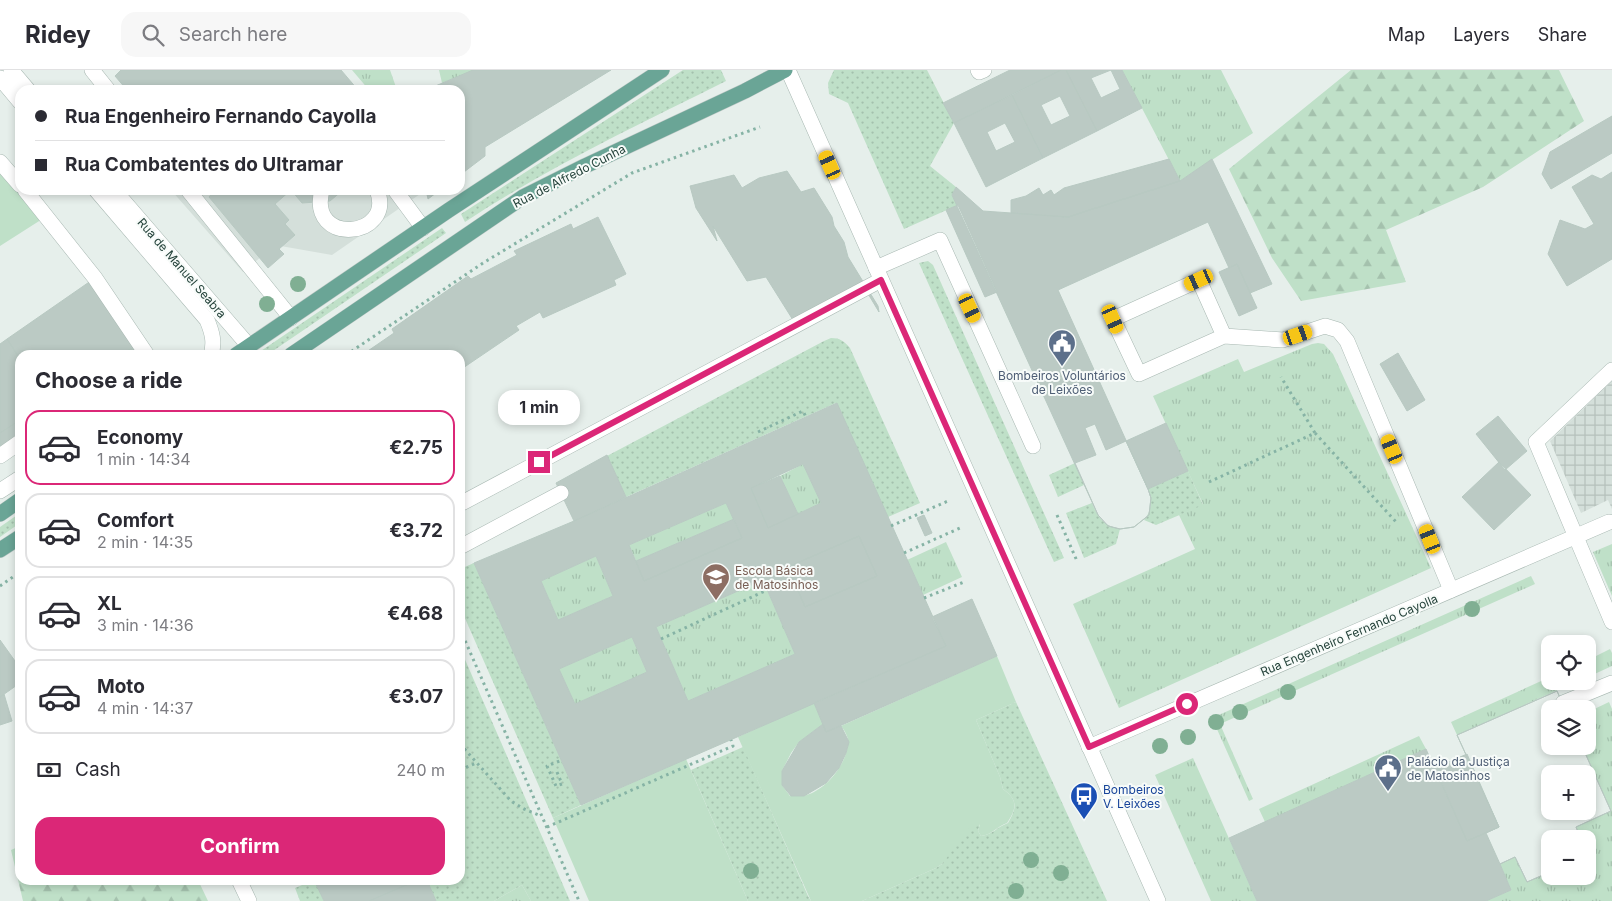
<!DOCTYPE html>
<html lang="en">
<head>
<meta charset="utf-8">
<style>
  :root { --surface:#fff; --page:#f7f7f7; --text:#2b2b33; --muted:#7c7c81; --line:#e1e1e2; --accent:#db2777 }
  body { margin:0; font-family:Inter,sans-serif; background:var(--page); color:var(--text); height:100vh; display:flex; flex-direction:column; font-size:19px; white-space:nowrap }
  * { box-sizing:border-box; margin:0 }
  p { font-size:16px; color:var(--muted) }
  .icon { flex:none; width:28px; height:28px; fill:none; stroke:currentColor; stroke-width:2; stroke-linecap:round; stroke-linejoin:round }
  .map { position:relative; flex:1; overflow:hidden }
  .sheet { position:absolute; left:15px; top:280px; width:450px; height:535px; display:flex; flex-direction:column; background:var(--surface); border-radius:15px; box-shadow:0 2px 8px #0003 }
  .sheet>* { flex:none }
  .guide { position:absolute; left:15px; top:15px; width:450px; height:110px; border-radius:15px; box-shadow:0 2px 8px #0003; display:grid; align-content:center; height:110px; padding:0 20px; background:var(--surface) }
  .controls { position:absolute; left:1541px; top:565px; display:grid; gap:10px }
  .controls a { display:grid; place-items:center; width:55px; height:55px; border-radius:10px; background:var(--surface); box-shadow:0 2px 8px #0003; font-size:25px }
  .end { position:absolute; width:22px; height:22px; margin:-11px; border:6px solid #db2777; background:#fff; box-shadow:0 0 0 2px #fff }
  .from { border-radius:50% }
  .bubble { position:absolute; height:35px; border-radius:15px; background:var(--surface); box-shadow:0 2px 8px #0003; font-size:16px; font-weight:700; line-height:35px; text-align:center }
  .car { position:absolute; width:15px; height:30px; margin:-15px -8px; border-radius:6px; box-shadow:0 0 4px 1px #0007; background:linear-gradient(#f5c518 24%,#345 0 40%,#f5c518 0 76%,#345 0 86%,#f5c518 0) }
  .guide b { display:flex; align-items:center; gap:18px; height:48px; font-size:19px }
  .guide b+b { border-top:1px solid var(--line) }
  .guide i { width:12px; height:12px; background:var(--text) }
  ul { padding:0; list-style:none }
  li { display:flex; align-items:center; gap:15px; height:75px; margin:0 10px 8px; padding:0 10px; border:2px solid var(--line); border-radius:15px }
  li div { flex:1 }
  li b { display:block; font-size:19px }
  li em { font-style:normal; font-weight:700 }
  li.selected { border-color:var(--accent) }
  li>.icon { width:45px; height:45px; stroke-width:1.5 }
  h2 { padding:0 20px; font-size:22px; line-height:60px }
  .pay { display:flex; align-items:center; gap:12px; height:55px; padding:0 20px; font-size:19px }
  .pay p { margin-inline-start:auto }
  .action { display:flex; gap:10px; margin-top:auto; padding:10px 20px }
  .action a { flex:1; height:58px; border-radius:15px; background:var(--accent); color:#fff; font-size:20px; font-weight:700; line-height:58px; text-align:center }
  header { display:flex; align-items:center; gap:30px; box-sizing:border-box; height:70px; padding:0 25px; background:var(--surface); border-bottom:1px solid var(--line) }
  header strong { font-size:24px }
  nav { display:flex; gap:28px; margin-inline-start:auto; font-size:18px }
  .search { width:350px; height:45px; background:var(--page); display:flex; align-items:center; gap:12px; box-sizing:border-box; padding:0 18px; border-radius:15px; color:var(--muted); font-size:19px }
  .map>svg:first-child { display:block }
  .built { fill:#d4dfda }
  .industrial { fill:url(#industrial-grid) }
  .grass { fill:url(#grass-tufts) }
  .forest { fill:url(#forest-firs) }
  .park { fill:#bfe0c8 }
  .garden { fill:url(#garden-dots) }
  .building { fill:#bbcac4; stroke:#b8c9c2; fill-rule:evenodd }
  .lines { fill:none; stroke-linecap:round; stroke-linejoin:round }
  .service-casing { stroke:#a8b8b2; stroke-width:16 }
  .pedestrian-casing { stroke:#a8b8b2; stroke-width:16 }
  .minor-casing { stroke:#a8b8b2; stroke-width:16 }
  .tertiary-casing { stroke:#a8b8b2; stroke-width:16 }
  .primary-casing { stroke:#c2cac8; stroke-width:16 }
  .path { stroke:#86b3a5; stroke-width:3; stroke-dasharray:2.5 4; stroke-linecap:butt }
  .service { stroke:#fff; stroke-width:15 }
  .pedestrian { stroke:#fff; stroke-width:15 }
  .minor { stroke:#fff; stroke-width:15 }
  .tertiary { stroke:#fff; stroke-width:15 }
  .primary { stroke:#6aa596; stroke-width:15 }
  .tree { fill:#80af93 }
  .route { stroke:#db2777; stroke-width:6 }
  .labels { text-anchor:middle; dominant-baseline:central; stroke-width:4; stroke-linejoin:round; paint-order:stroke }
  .street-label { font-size:12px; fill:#24423a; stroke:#f7fbf9 }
  .service-label { font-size:12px; fill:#4e5e75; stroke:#f7fbf9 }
  .education-label { font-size:12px; fill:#785e54; stroke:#f7fbf9; text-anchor:start }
  .transit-label { font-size:12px; fill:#164399; stroke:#f7fbf9; text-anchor:start }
</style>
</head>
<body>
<header>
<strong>Ridey</strong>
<div class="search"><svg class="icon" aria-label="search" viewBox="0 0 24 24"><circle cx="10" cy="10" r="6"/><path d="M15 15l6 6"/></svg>Search here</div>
<nav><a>Map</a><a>Layers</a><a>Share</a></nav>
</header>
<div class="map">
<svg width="1612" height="831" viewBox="0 0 1612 831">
  <defs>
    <pattern id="industrial-grid" width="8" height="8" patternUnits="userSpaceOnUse" patternTransform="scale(1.25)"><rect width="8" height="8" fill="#d4dfda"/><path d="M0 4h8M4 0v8" fill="none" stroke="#b6c1bc"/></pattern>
    <pattern id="grass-tufts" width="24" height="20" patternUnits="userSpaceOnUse" patternTransform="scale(1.25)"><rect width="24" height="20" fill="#bfe0c8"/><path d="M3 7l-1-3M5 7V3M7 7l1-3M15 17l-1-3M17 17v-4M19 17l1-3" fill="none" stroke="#a4c1ad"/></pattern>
    <pattern id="forest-firs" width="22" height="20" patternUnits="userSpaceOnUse" patternTransform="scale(1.25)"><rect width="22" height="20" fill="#bfe0c8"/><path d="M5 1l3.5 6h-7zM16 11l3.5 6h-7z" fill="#a4c1ad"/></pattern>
    <pattern id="garden-dots" width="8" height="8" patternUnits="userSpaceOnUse" patternTransform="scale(1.25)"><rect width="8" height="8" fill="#bfe0c8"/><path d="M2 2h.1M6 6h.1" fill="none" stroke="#a4c1ad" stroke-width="1.8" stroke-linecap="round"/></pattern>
  </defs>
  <rect width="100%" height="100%" fill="#e6efeb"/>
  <path class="built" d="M171,120H423V122L332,185L275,175L243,202Z"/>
  <path class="industrial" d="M1612,311V439L1608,430L1581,443L1550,371Z"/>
  <path class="grass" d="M352,0H390L397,20H369Z
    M439,0H475L442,13Z
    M1122,0H1221L1253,63L1180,111Z
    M1318,273L1324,274L1333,284L1431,498L1119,638L1073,534L1195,479L1179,445L1203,434L1153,326L1238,289L1244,302L1312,274Z
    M803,394L821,433L798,444L780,406Z
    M726,433L734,449L636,491L629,475Z
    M946,472L962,507L923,525L907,490Z
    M1612,474V526L1593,482Z
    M596,486L613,526L558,550L541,511Z
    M1531,506L1535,514L1220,654L1253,729L1249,731L1212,648Z
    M763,510L795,584L688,631L656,557Z
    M632,567L647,602L575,634L559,599Z
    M1610,579L1612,583V596L1588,607V590Z
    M1550,607V611H1578L1457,665L1451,652Z
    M1609,632L1612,639V831H1486L1511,820L1500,794L1515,787L1527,812L1550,802V806H1588V769H1581L1576,757L1611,741L1582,676H1588V642Z
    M1419,666L1426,679L1265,752L1259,739Z
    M1193,688L1257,831H1211L1155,705Z
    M522,815L531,831H494Z"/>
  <path class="forest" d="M1351,0H1559L1584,51L1483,117L1386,160L1406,212L1301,231L1272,188L1229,99Z
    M20,776V810H198L208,831H23L11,780Z"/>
  <path class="park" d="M0,92L47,146L0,176Z
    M997,586L1016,632L976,650L1000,707L1003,719C1018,730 1017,738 1007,753C997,756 992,765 981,766L978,761L980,754L942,794L936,798L862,831H811L738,667L814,633L823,654L799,672L791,683L782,701V715L790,726C794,726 799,726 803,726C824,722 846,696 848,674C849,668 845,661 841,656Z
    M686,689L748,831H589L553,748Z"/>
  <path class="garden" d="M683,0H721L726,11C638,55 548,97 465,152L461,144Z
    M834,0H927L954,53L930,96L956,117L952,125L958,135L904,159L848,33L829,24L828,13Z
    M442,158L446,163L267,285H255Z
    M928,191L933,195L1064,488L1054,492L919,193Z
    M831,268C840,268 844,271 850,278L920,433L888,447L836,333L626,427L607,386L824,271Z
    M1075,393L1084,415L1058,427L1049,405Z
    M1188,401L1203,435L1156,455L1144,450C1152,440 1152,431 1148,419Z
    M1092,433C1099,449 1103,455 1120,459L1116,474L1084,488L1066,443Z
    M20,443V453L0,467V457Z
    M474,493L581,735L553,748L460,537V499Z
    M460,578L570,831H531L522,815L494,831H436L427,810H460Z
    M1016,632L1107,831H862L936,798L942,794L970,757L980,753L978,761L981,766C992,765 997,757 1008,753C1017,738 1018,730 1003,719L1000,707L976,650Z
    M743,677L808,826L811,831H748L691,700Z
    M314,810L324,831H300L295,818Z"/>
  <path class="building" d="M121,0H341L358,20H127L115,6Z
    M473,0H611L485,77V86L460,105V20H426Z
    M1010,0H1061L954,53L943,33Z
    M1061,0H1066L1097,61L1043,88L1012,25Z
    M1066,0H1122L1142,38L1097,61Z
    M1111,0L1120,19L1101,28L1091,8Z
    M1012,25L1043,88L986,117L954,53Z
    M1060,26L1070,46L1051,55L1041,35Z
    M1612,46V83L1551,119L1542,104L1550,82Z
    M1005,53L1015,72L996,81L987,62Z
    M1169,89L1180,111L1068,147L1011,143V130L1026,126L1039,118L1043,125L1051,120L1054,125L1064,118Z
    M1212,89L1272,214L1250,223L1237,194L1229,198L1208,152L1058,220L1148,419L1151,428L1149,445L1134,457L1120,459L1108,456L1098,445L952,125L956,117L983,141L1068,147L1180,111Z
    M787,101L801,122L814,118L832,147L834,156L844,172L848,187L878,236L879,242L867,222L793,250L766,207L747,211L713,156L717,171L696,138L690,116L734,105L742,118L759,108Z
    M1612,102V189L1567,216L1548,184L1560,150L1585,159L1594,154L1572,117L1592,105L1601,109Z
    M215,120H343L330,131L302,133L291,120L275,134L289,150L285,154L295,165L279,179L284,184L268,198L209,127Z
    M426,120H440L428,129Z
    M958,135L997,222L985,227L946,140Z
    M598,147L626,204L614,210L616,215L543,248L540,242L516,256L519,260L460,300V285H362L394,263L392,259L468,206L471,209L517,185L514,181L571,154L573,159Z
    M1237,194L1257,238L1239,246L1219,202Z
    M95,208L139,274L121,285H20V289L7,269Z
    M7,269L20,289V350L0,363V274Z
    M139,274L147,285H121Z
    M1398,283L1425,330L1407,341L1380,294Z
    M837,333L946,576L581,735L474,493L574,451ZM803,394L821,433L768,458L751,418ZM726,433L742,468L644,511L629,475ZM859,466L877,506L805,537L788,497ZM596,486L613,526L558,550L541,511ZM763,510L795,584L688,631L656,557ZM632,567L647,602L575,634L559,599Z
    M1498,346L1527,381L1505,400L1476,364Z
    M20,350V372L0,386V363Z
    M1166,353L1188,401L1148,419L1126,371Z
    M1095,354L1106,380L1126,371L1148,419L1151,428L1149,445L1134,457L1120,459L1108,456L1098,445L1075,393L1096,385L1085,358Z
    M607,385L626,427L574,451L556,413Z
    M1499,392L1531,425L1494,460L1462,427Z
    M780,406L798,444L768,458L751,418Z
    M924,445L932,463L925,466L917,448Z
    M734,449L742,468L644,511L636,491Z
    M859,466L877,506L805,537L788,497Z
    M972,529L997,586L826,662L814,633L946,576L932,547Z
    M0,570L20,598V613L0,627Z
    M1557,621L1565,639H1550V676H1582L1611,741L1576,757L1581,769H1550V802L1527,812L1515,787L1500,794L1511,820L1486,831H1257L1229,768L1426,679L1467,771L1499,757L1457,665ZM1550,704H1588V741H1550Z
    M1557,621L1565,639H1550V676H1582L1611,741L1576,757L1581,769H1550V802L1527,812L1515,787L1500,794L1486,763L1499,757L1457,665ZM1550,704H1588V741H1550Z
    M4,624L12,651L0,655V627Z
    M823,654L826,662L841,656L849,672L846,683L839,698L826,713L804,726H791L782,715V701L799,672Z
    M1467,684L1499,757L1467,771L1435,698Z
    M314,810H418L369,831H324Z
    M418,810H427L436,831H369Z"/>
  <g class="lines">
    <g class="service-casing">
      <path id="service" d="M92,0L108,20
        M978,0L979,2L984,0
        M188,120L291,248
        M322,120C307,177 396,168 377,120
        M395,120L423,158
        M876,198L940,170L1033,376
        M1224,266L1199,210L1113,249L1139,304L1224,266L1283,270L1325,256L1338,260L1347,271L1451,520
        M1576,467L1612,552
        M460,477L561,423
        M1563,633L1612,613"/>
    </g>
    <g class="pedestrian-casing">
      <path id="pedestrian" d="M0,8L20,32
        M0,92L20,115
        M25,120L95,208L147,285
        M96,120L207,250C212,262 215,272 211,285
        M0,386L20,372
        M0,421L20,408
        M1576,467L1536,372L1612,300"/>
    </g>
    <g class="minor-casing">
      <path id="minor" d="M11,0L28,20
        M114,120L249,276
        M460,434L881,210
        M1089,677L1609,452
        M239,810L249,831"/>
    </g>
    <g class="tertiary-casing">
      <path id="tertiary" d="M788,0L1158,831"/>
    </g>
    <g class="primary-casing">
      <path id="primary" d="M236,285L449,140L662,0
        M291,285L523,127L585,96L745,21L785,0
        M0,444L20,430
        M0,480L20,467"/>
    </g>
    <path class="path" d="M346,285L483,193L632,103L760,57
      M758,362L803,341L806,347
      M1315,363L1397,453
      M1209,412L1315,363L1281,307
      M1057,445L1077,491
      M891,456L948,431
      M904,483L960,458
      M0,516L20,502
      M924,528L964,512
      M460,559L579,831
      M661,569L767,520
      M460,674L511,731L524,739L541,746
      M460,700L476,693
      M557,702L562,714L556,716L547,696L562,690
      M547,757L733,676L731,670
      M433,810L435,815"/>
    <use href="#service" class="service"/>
    <use href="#pedestrian" class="pedestrian"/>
    <use href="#minor" class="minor"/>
    <use href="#tertiary" class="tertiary"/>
    <use href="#primary" class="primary"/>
  </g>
  <g class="tree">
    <circle cx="298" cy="214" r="8"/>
    <circle cx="267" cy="234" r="8"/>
    <circle cx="1472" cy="539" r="8"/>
    <circle cx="1288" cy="622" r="8"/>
    <circle cx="1240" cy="642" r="8"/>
    <circle cx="1216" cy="652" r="8"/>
    <circle cx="1188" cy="667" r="8"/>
    <circle cx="1160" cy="676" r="8"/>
    <circle cx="1031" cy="790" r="8"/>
    <circle cx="751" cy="801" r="8"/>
    <circle cx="1061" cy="803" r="8"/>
    <circle cx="1016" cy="821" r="8"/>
  </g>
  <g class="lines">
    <path class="route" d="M539,392L881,210L1089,677L1187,634"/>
  </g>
  <defs>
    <g id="civic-pin" transform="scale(1.4375)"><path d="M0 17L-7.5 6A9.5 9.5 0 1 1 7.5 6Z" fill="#5c6f8a" stroke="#f7fbf9"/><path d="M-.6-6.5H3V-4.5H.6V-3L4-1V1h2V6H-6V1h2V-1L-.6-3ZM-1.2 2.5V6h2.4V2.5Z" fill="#fff"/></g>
    <g id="school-pin" transform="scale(1.4375)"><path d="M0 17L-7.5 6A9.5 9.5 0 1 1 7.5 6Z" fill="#8d6e63" stroke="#f7fbf9"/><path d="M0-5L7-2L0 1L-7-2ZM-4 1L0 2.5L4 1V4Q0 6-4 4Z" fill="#fff"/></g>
    <g id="bus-pin" transform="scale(1.4375)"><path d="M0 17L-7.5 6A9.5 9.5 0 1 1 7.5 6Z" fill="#1a4fb4" stroke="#f7fbf9"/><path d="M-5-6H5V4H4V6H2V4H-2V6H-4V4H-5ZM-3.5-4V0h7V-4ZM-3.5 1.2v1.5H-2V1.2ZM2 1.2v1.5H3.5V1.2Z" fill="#fff"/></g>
  </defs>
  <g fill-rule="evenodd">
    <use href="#civic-pin" x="1062" y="273"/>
    <use href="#school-pin" x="716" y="507"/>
    <use href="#civic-pin" x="1388" y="698"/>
    <use href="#bus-pin" x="1084" y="726"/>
  </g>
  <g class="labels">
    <g class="street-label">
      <text transform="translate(569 106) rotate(-27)">Rua de Alfredo Cunha</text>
      <text transform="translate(182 198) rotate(49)">Rua de Manuel Seabra</text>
      <text transform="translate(1349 565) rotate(-23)">Rua Engenheiro Fernando Cayolla</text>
    </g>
    <g class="service-label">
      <text x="1062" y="305">Bombeiros Voluntários<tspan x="1062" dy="14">de Leixões</tspan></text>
      <text x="1407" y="691" text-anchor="start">Palácio da Justiça<tspan x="1407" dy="14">de Matosinhos</tspan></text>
    </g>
    <g class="education-label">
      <text x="735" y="500">Escola Básica<tspan x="735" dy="14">de Matosinhos</tspan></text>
    </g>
    <g class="transit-label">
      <text x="1103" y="719">Bombeiros<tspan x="1103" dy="14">V. Leixões</tspan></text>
    </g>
  </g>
</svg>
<div class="controls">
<a><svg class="icon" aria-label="locate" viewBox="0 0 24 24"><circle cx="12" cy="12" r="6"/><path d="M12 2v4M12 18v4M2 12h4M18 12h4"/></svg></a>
<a><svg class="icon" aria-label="layers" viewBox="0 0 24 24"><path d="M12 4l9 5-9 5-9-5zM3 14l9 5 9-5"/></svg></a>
<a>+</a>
<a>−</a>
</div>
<i class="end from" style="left:1187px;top:634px"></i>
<i class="end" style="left:539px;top:392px"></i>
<div class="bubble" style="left:498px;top:320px;width:82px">1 min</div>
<i class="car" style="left:830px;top:95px;rotate:336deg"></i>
<i class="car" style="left:1199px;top:210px;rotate:246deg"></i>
<i class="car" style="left:970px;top:238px;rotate:155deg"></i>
<i class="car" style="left:1113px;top:249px;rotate:156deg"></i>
<i class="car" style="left:1298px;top:265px;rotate:71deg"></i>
<i class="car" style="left:1392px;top:379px;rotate:337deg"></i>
<i class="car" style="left:1430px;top:469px;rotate:338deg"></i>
<div class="guide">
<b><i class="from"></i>Rua Engenheiro Fernando Cayolla</b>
<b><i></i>Rua Combatentes do Ultramar</b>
</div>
<section class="sheet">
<h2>Choose a ride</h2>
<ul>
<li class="selected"><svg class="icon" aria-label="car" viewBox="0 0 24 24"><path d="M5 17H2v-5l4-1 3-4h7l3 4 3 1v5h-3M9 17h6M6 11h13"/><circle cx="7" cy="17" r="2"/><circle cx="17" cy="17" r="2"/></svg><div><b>Economy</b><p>1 min · 14:34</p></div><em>€2.75</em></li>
<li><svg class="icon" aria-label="car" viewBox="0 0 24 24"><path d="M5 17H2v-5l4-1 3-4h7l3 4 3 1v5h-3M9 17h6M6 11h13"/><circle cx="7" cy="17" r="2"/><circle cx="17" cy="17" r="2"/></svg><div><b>Comfort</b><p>2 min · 14:35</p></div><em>€3.72</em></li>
<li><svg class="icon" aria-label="car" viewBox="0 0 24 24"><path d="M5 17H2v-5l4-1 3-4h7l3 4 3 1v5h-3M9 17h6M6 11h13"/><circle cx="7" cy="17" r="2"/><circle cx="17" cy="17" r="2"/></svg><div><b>XL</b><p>3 min · 14:36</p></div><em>€4.68</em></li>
<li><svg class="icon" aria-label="car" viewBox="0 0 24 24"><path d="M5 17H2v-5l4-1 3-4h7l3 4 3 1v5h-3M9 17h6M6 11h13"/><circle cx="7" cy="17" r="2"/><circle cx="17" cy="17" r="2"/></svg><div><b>Moto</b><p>4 min · 14:37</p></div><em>€3.07</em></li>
</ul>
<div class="pay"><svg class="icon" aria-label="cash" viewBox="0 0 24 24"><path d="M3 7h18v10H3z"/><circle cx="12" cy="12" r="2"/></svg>Cash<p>240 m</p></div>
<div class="action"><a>Confirm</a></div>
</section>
</div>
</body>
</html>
